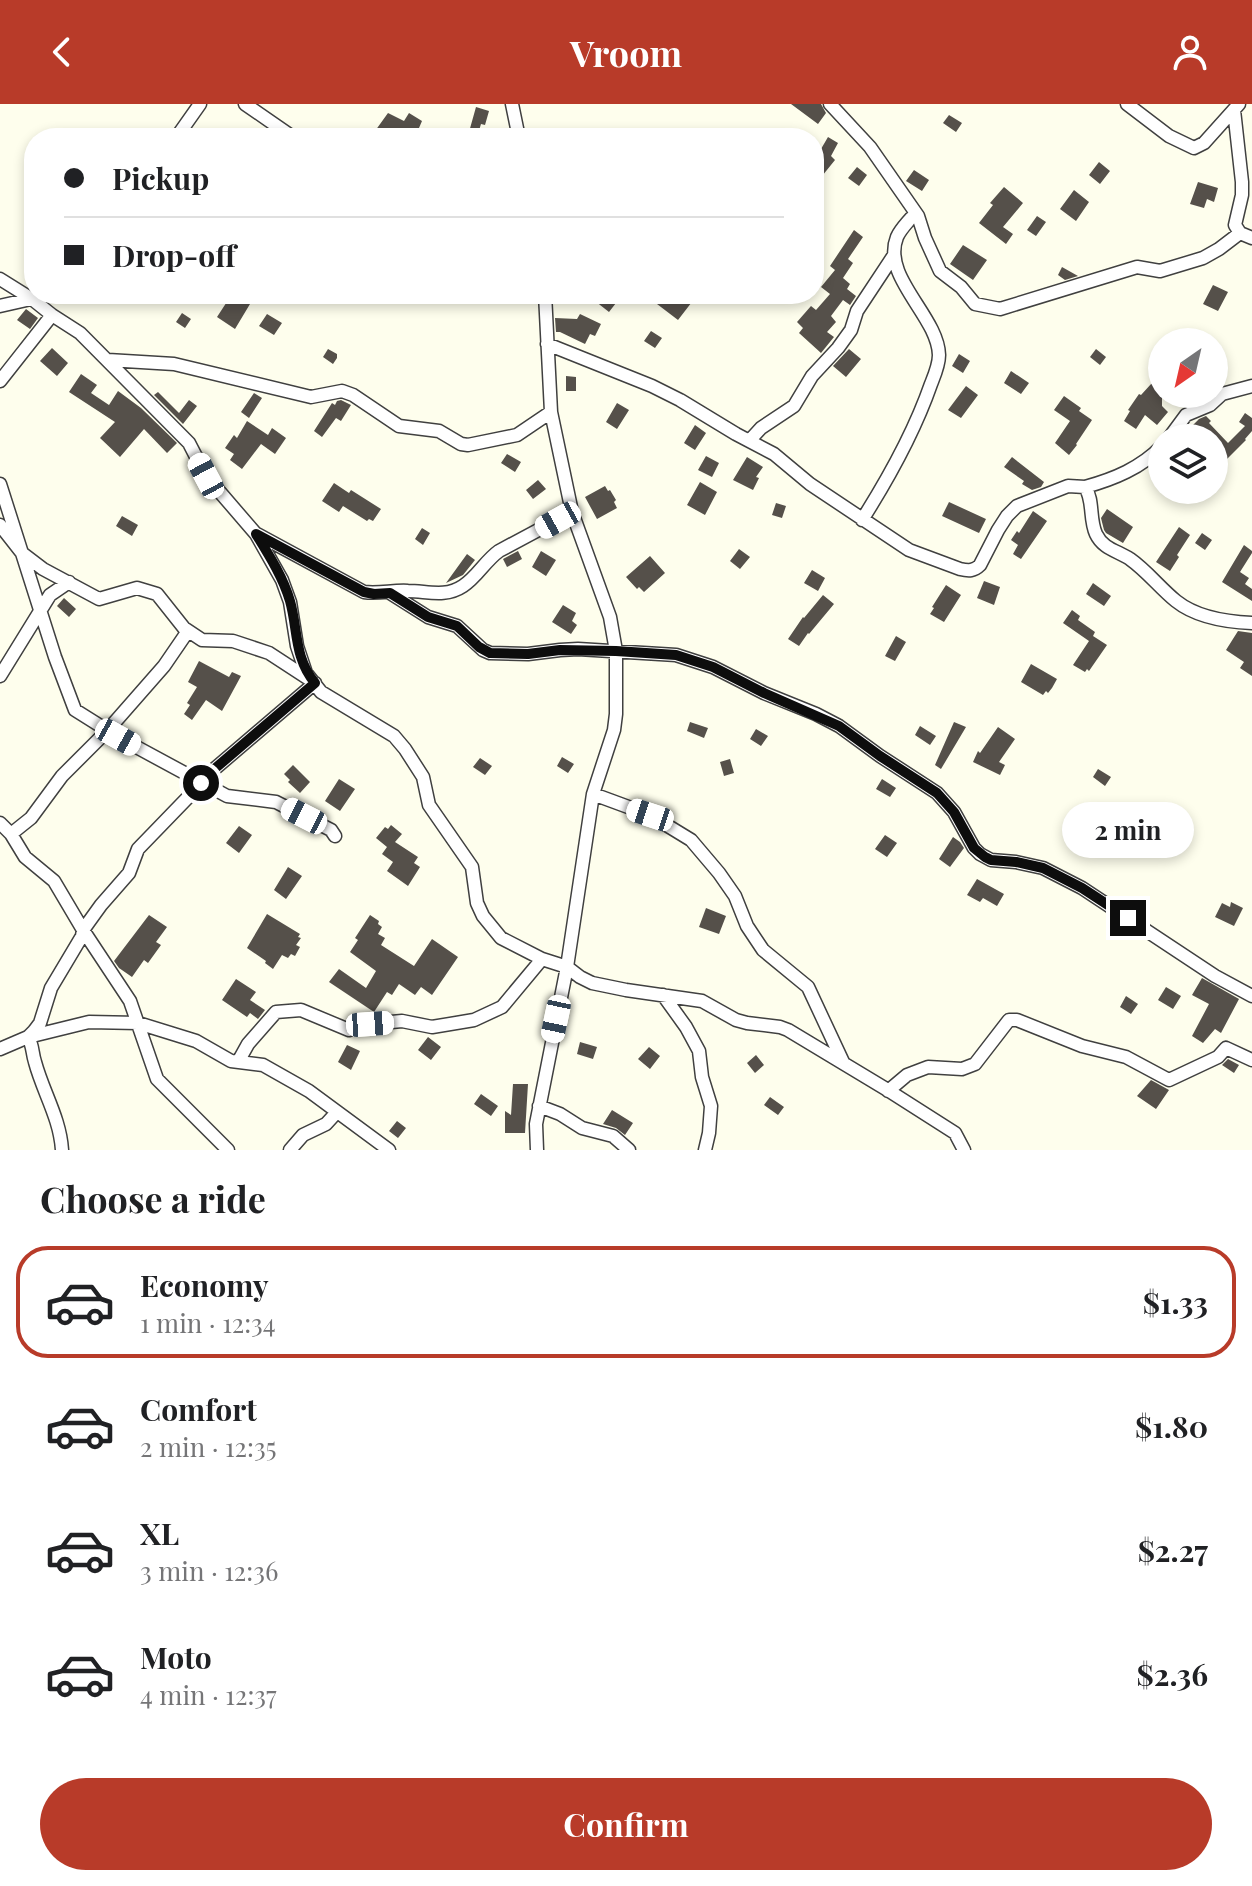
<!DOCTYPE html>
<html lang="en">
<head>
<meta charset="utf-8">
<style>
  :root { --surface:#fff; --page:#f2f2f2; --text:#202124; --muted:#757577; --line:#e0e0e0; --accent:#b83b29 }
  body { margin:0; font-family:"Playfair Display",serif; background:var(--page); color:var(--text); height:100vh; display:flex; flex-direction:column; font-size:30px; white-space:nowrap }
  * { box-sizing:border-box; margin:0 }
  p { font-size:26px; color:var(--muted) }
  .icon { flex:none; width:44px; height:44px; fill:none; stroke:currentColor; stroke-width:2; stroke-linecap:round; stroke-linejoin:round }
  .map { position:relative; height:1046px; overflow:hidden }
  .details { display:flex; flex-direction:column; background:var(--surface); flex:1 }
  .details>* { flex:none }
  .hud { position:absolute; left:24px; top:24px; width:800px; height:176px; border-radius:32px; box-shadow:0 4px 12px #0003; display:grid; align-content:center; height:176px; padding:0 40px; background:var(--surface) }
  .needle { width:52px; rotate:214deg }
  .tools { position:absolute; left:1148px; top:224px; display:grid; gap:16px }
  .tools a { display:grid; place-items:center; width:80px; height:80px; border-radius:50%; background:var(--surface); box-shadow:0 4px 12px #0003; font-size:40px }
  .end { position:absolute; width:36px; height:36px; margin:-18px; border:10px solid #0d0d0d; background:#fff; box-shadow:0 0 0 4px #fff }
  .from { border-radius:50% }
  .bubble { position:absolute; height:56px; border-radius:28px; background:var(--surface); box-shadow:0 4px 12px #0003; font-size:26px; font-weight:700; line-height:56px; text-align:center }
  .car { position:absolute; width:24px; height:48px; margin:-24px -12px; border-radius:10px; box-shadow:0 0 6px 2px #0007; background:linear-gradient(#fff 24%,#345 0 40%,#fff 0 76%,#345 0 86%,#fff 0) }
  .hud b { display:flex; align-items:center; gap:28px; height:76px; font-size:30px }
  .hud b+b { border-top:2px solid var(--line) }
  .hud i { width:20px; height:20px; background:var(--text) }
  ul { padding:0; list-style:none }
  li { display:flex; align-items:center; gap:24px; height:112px; margin:0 16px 12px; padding:0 24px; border:4px solid transparent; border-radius:32px }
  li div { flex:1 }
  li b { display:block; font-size:30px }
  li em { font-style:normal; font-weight:700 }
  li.on { border-color:var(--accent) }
  li>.icon { width:72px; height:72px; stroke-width:1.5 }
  h2 { padding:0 40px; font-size:36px; line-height:96px }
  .button { display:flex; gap:16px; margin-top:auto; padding:16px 40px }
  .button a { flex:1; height:92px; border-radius:48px; background:var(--accent); color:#fff; font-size:32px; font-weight:700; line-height:92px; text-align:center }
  header { display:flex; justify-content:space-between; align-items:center; height:104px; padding:0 40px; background:var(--accent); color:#fff; font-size:36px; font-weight:700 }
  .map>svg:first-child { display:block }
  .building { fill:#55504a }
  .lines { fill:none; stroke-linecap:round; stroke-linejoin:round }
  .minor-casing { stroke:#404040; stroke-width:15 }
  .minor { stroke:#fff; stroke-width:12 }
  .route { stroke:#0d0d0d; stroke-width:10 }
</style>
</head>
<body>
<header><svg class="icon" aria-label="back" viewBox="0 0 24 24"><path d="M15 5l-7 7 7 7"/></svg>Vroom<svg class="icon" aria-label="person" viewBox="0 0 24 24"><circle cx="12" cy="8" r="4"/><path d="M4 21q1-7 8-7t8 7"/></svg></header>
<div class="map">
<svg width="1252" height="1046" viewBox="0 0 1252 1046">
  <rect width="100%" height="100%" fill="#fefeed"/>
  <path class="building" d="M791,0H821L826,9L818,20Z
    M476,3L489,7L485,21L481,20L478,30L469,28Z
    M388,9L404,17L409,9L422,17L419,24L421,25L415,34H370Z
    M949,11L962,19L956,28L943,19Z
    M828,33L838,39L831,52L835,56L814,82V57Z
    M1099,58L1110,67L1100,80L1089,71Z
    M857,63L867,71L859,82L848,74Z
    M914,66L929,76L922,87L906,77Z
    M1198,78L1218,84L1214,98L1207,95L1204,104L1190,100Z
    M1004,83L1023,99L1003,123L1013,130L1006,140L979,119L993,101L990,99Z
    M1074,86L1089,98L1076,117L1060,105Z
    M1037,112L1046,118L1036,132L1027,126Z
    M854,126L863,133L848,155L853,159L843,174L850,180L847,185L856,192L850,201L843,196L831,212L836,218L827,228L834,233L821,249L799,229L803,224L797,218L811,202L816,206L830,190L821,183L835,166L830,162Z
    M963,141L987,156L973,176L950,160Z
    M1062,163L1078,172L1065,176L1058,171Z
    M1213,181L1228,188L1218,207L1203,200Z
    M232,190L250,200L235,225L217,213Z
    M600,190H623L609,208L595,197Z
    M665,190H689L695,194L678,216L657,200Z
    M26,205L38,214L30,225L17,216Z
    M182,209L191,215L185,224L176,218Z
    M267,210L282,219L274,231L259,222Z
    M580,210L601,220L595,232L590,230L585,240L560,228H556L555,214L577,215Z
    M651,227L662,234L655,244L644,237Z
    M52,244L68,259L57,272L40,257Z
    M328,245L337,250V254L333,260L323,253Z
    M849,245L861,255L846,273L833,262Z
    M1096,245L1106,253L1100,261L1090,253Z
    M959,250L970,257L963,269L952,262Z
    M1011,267L1029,279L1021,290L1004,279Z
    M1162,268V302L1168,308L1157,321L1145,311L1136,325L1124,317L1130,307L1128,306L1139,290L1141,291Z
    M81,270L97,281L91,289L109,301L118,287L141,304L177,339L167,349L144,325L120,353L100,334L115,318L69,288Z
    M566,272L576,273V287H566Z
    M966,282L978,291L961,314L948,306Z
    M158,288L179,309L189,296L197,302L183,320L154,291Z
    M254,289L262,294L249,314L241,308Z
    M1064,292L1081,304L1079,307L1092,316L1076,340L1077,341L1069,351L1055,339L1070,317L1054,306Z
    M341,296L351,301L341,317L336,314L322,333L314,327L332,299L335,301L337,297Z
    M617,299L629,306L617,325L606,318Z
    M1245,309L1252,314V327L1245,335L1246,336L1227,355L1214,343V334H1193L1185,329L1199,315L1206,312L1211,317L1209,319L1228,339L1245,322L1239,318Z
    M247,317L268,331L272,324L286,334L275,350L261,340L242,365L230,356L234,350L225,344L234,331L237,334Z
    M695,321L706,329L695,346L684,339Z
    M507,350L521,358L515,368L501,359Z
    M706,352L719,359L712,373L698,366Z
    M747,353L763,363L756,373L759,374L753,386L733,376Z
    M1012,353L1044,378L1041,383L1032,386L1022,380L1024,377L1004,363Z
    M538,376L546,385L533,395L526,386Z
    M700,378L717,388L705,411L687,401Z
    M334,379L349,389L351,386L381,405L373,417L369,415L367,417L343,402L339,408L322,397Z
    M605,382L608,387L610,386L616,396L614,398L617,404L597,415L585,393Z
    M949,398L986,415L979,429L942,412Z
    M776,399L786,402L782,414L772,411Z
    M1107,405L1133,423L1123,439L1106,429L1104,426L1101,414Z
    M1033,407L1047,417L1021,455L1013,450L1018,441L1011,436L1017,427L1019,429Z
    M122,412L138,421L132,432L116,422Z
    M1179,423L1190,431L1177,451L1179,453L1170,467L1156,458Z
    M422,424L430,429L423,441L415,435Z
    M1202,429L1212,436L1205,446L1195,439Z
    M1244,441L1252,447V449L1240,468L1249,474L1245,480L1252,485V497L1222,478Z
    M739,445L750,453L740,465L730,457Z
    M518,447L522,455L507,463L503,455Z
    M541,447L556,456L546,472L532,463Z
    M467,450L475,456L463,471L446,479Z
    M650,452L665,469L644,488L639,483L637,485L626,473Z
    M812,466L825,474L818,487L804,479Z
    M984,477L1000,483L994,501L977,494Z
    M1093,479L1111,492L1104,502L1086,490Z
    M946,481L961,491L944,518L930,510L934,504L932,503Z
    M823,491L834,500L809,530L808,529L799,542L788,535L803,513L804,514Z
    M64,494L76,505L69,513L57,502Z
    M563,501L576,509L572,517L577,521L571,530L552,518Z
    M1072,506L1080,512L1078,516L1095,528L1093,532L1107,541L1089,567L1087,565L1085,568L1073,561L1089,537L1063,519Z
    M1238,527L1252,529V572L1240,564L1244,558L1226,546Z
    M896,532L906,538L895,557L885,552Z
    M199,557L229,573L232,568L241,572L222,607L206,596L192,616L184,610L190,601L187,599L197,583L188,578Z
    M1031,560L1057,575L1052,584L1048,589L1046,587L1043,591L1021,578Z
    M690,618L708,624L704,634L687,627Z
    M954,618L966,623L941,665L935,661Z
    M920,622L936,632L930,641L915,631Z
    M998,623L1015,635L999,658L1005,661L1000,671L973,658L978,647L980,649Z
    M756,625L768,632L761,642L750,635Z
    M562,653L574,660L568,669L557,662Z
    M480,654L492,662L485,671L473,663Z
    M730,655L734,669L724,672L720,658Z
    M293,661L310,678L300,689L288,678L290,676L284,670Z
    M1098,665L1111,673L1105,682L1093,673Z
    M339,675L355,685L340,707L325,697Z
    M882,675L896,684L890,693L876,685Z
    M391,721L402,730L395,738L418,753L414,759L420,763L408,782L387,767L393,758L382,750L387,743L376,734L385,723L388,725Z
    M239,722L252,731L239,749L226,739Z
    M1121,727L1134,736L1126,747L1113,739Z
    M885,731L897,739L887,753L875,745Z
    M953,733L960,738L964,744L950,763L939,755Z
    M288,763L302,772L286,795L274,786Z
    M977,775L1004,790L997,802L983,794L980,798L967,791Z
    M1231,798L1243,804L1234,822L1215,813L1222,799L1230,803Z
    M706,804L726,812L719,830L699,823Z
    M267,810L300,830L298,833L301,834L296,841L300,843L295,852L291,850L288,854L282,851L273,865L265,859L266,857L247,844Z
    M149,811L167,823L156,838L161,841L148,859L144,856L132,873L119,864L114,857Z
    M370,811L379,817L378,820L382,823L378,830L385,834L381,841L414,862L432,835L458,853L432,891L421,883L415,891L399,880L392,891L387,888L374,908L329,878L339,865L366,884L376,867L350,848L358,836L355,834Z
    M1202,874L1239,895L1221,929L1215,925L1203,939L1192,932L1209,900L1192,891Z
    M236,875L256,888L250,896L265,906L258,915L250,909L247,913L222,896Z
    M1166,883L1181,892L1173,905L1158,896Z
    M1126,892L1138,900L1131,910L1120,903Z
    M428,933L441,943L431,956L418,946Z
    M580,938L597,943L593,955L577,950Z
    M347,941L360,947L351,966L338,958Z
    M649,943L660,952L650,965L638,955Z
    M756,951L764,961L755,969L747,959Z
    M1228,955L1239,961L1234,969L1222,961Z
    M1151,976L1169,986L1156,1005L1137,992Z
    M513,980H528L525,1029H505V1007L511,1011Z
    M481,990L498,1002L491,1012L474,1000Z
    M770,993L784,1003L778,1011L764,1001Z
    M612,1006L633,1019L625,1031L616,1024L603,1020Z
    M397,1017L406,1024L398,1034L389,1027Z"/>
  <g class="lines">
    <g class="minor-casing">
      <path id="minor" d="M245,0L294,34
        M512,0L519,34
        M830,0L870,43L918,112L925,134L940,167L961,183L975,200L1000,205L1137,163L1160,167L1203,154L1219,145L1240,129
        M1127,0L1169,32L1194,44L1204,39L1239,0
        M1234,6L1242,78V91L1235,121L1240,129L1252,134
        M176,34L200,0
        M0,175L32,195L52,211L80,229L189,339L206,372L256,430L282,476L290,498L297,542L306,569L321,588L394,632L405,645L423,673L429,701L472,763L477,799L483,812L501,834L542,855L567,863L580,873L592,879L626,886L702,897L736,916L747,919L780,923L788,926L886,985L955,1029L964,1046
        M0,202L53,190
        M547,240L652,282L680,296L736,330L774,350L810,380L909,446L960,465C969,467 974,467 980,461L998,426L1007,412L1017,402L1068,382L1085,383C1094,396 1089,415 1096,430C1103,445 1118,447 1130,455C1147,467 1160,484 1176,497C1196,513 1227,518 1252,519
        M108,256L174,260L311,293L342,287L353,291L399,322L439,327L461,340L468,341L517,331L551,308
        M0,277L52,211
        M1169,334L1186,311L1210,301L1222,290L1252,282
        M750,336L761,324L794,302L812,272L838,244L851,226L857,207L894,151
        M0,380L55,553L75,606L118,633L227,692L276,698L331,726L335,732
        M1085,383C1114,375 1141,364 1162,342
        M862,416C888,375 915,326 931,280C935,270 939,261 939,251C938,212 881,173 897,133C900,126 906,120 911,114
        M0,421L22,449L43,465L99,495L137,484L157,490L184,524L202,536L233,537L269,549L315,579L205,673L197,684L138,745L129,769L101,801L83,826L82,832L51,884L40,919L34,927L28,933L0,945
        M257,430L364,488C379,490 393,486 408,487C427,487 445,494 463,482C477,473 485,457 499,447L572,408
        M390,489L428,513L457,522L483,546L490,549L528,550L560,546L578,545L676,551L713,563L764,589L816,610L839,622L880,652L937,689L954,708L974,744L980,750L991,756L1016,758L1043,764L1082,784L1215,872L1252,892
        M0,572L50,491L69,478
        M593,690L650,711L691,736L719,769L735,792L747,822L763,846L808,883L843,958
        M0,719L11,730L25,753L54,777L83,826L130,897L157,975L228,1046
        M11,730L31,714L62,672L107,627L164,562L188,527
        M663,891L686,923L699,947L702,973L711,1002L709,1029L705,1046
        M238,958L248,940L276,908L301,906L349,926L370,920L402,917L432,923L474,916L502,903L542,855
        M888,987L907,971L928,963L962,965L975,960L1009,916H1017L1082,942L1126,953L1169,976L1218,953L1226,944L1252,956
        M539,1002L560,1010L582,1024L613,1032L629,1046
        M62,1046C60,1014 43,988 35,958C32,949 33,941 28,933L89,918L138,919L196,937L231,957L263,961L309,987L389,1046
        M290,1046L303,1031L326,1020L337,1008
        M537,1046L536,1020L567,863L593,690L614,626L616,610V547L610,513L572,408L551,308L545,190"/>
    </g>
    <use href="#minor" class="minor"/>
  </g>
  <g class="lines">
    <path class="route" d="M201,679L205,673L315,579C294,554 298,525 290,497C283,473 269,451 256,430L364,488L374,490L390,489L428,513L457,522L479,543L490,549L528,550L560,546L616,547L676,551L713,563L764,589L839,622L880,652L937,689L954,708L974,744L985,753L991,756L1016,758L1043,764L1082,784L1128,814"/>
  </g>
</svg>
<div class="tools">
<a><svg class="needle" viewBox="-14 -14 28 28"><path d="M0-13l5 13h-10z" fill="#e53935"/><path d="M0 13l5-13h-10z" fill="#757577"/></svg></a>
<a><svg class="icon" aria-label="layers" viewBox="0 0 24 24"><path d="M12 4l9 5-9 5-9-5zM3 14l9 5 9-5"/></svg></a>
</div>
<i class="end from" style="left:201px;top:679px"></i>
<i class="end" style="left:1128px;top:814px"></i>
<div class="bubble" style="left:1062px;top:698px;width:132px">2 min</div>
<i class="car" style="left:206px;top:372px;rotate:332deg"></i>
<i class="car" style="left:558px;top:416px;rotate:241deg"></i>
<i class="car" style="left:118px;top:633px;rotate:119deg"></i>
<i class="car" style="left:650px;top:711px;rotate:288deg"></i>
<i class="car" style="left:304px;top:712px;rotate:297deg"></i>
<i class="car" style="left:556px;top:915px;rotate:192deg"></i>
<i class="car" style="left:370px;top:920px;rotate:86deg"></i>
<div class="hud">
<b><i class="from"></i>Pickup</b>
<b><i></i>Drop-off</b>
</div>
</div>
<section class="details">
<h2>Choose a ride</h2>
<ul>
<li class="on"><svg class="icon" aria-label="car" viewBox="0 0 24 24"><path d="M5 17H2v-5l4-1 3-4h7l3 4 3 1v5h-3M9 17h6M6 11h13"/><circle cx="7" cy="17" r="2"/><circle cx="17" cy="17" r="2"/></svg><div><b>Economy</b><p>1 min · 12:34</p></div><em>$1.33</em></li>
<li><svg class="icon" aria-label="car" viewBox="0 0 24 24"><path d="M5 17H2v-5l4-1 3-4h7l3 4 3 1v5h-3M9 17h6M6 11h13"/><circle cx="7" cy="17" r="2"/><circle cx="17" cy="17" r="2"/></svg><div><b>Comfort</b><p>2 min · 12:35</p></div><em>$1.80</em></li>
<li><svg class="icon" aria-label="car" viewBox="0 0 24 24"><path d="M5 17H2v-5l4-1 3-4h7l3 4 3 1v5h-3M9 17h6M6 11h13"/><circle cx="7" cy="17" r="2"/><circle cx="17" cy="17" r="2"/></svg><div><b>XL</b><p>3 min · 12:36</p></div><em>$2.27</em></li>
<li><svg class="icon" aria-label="car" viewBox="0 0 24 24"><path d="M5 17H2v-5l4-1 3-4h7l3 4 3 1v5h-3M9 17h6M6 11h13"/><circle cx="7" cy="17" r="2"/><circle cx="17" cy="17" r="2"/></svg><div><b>Moto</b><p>4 min · 12:37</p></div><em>$2.36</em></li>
</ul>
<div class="button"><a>Confirm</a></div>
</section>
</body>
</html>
